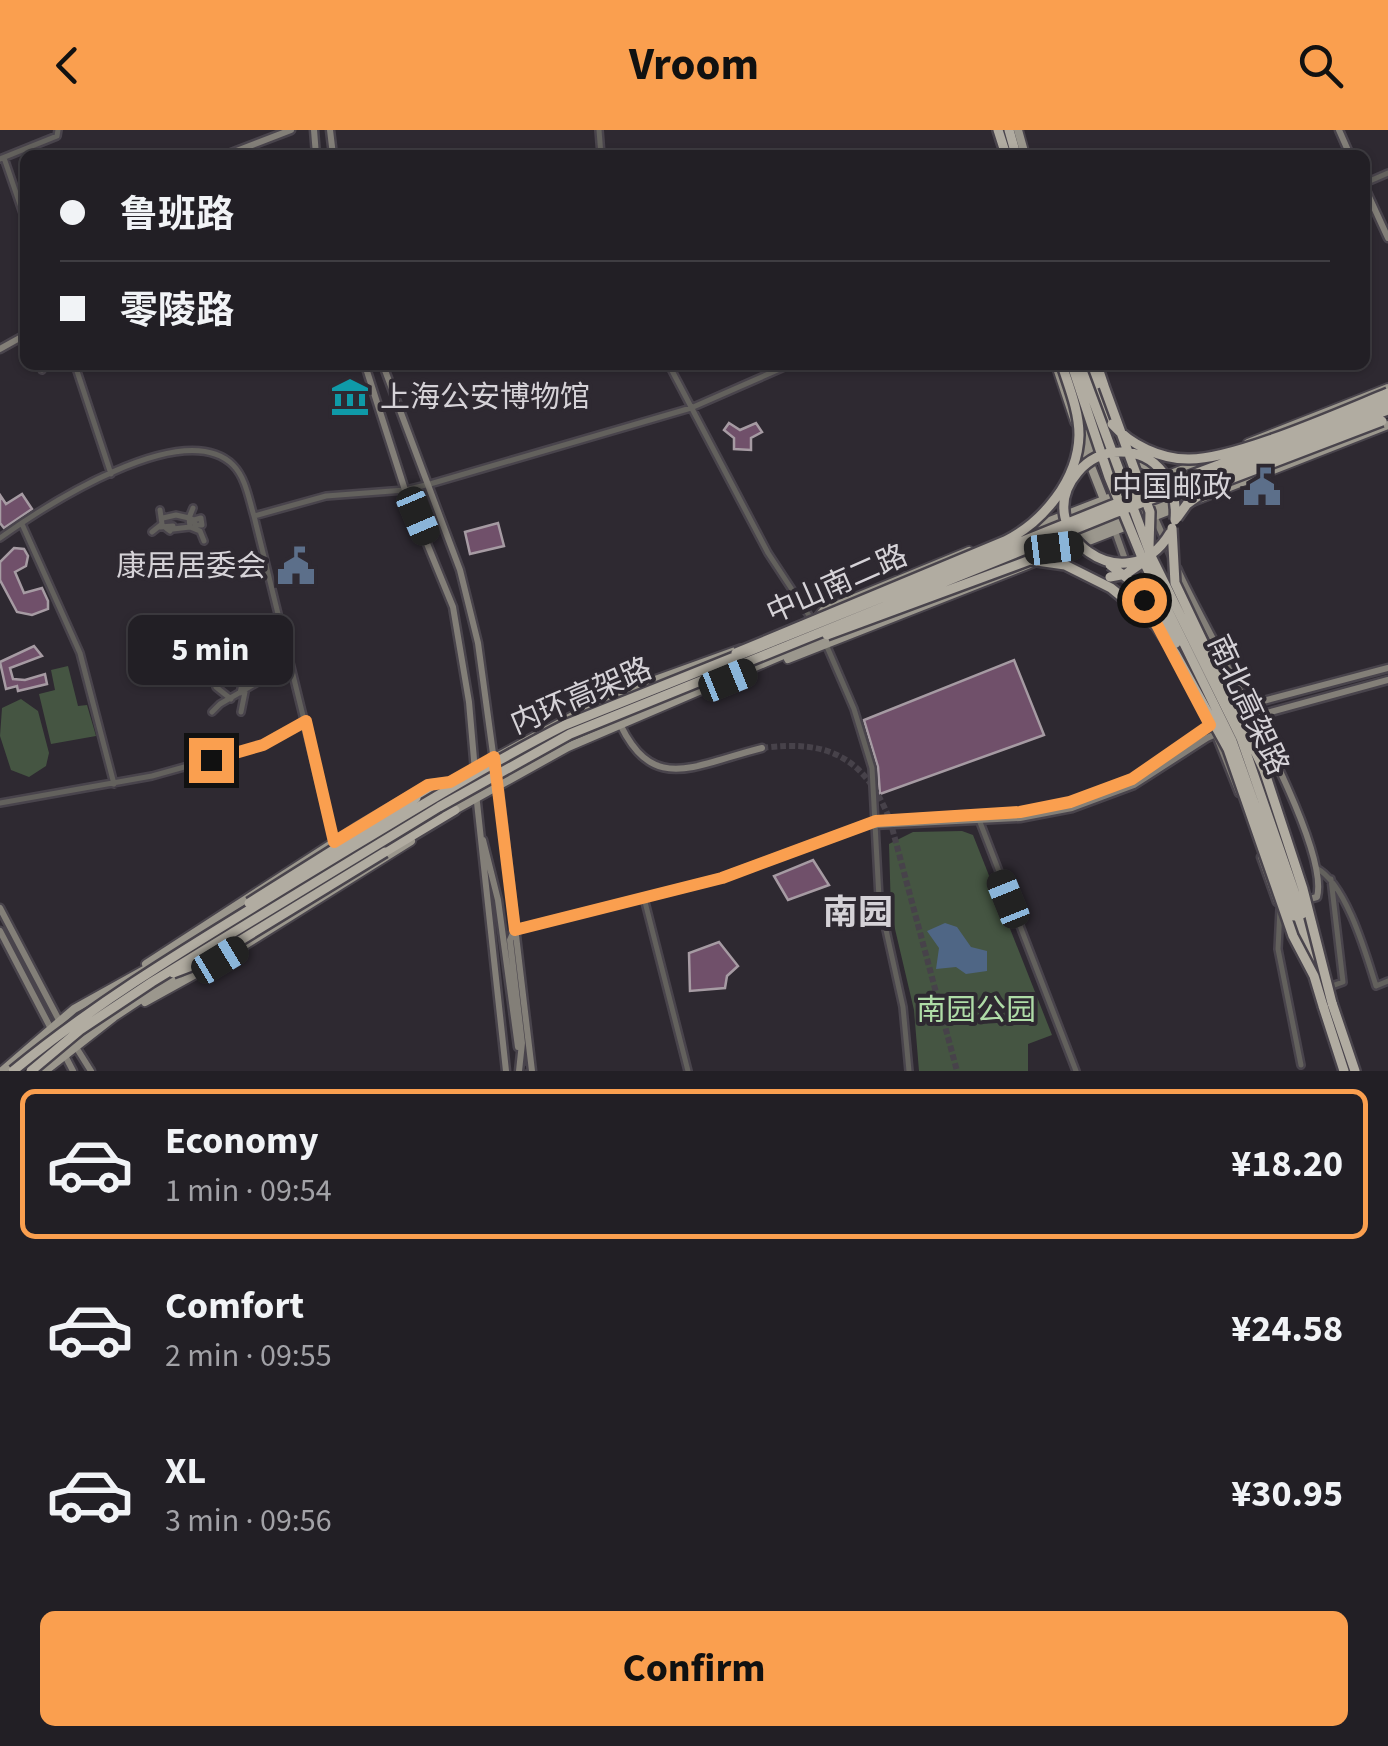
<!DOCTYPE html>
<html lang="en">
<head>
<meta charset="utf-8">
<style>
  :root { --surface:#221f25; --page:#2e2c32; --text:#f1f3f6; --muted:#a2a2a7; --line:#3f3d42; --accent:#fa9f4f }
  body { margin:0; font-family:"Source Sans 3","Noto Sans SC",sans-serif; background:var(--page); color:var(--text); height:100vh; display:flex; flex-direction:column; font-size:38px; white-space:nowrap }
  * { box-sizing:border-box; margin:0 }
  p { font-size:32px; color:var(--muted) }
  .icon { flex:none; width:55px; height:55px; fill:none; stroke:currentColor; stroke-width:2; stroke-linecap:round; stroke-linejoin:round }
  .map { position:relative; height:941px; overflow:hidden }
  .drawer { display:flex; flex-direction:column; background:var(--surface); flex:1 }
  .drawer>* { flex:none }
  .guide { position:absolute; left:20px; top:20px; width:1350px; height:220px; border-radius:15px; box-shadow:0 2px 8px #0004,0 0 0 2px var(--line); display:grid; align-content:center; height:220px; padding:0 40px; background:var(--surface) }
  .end { position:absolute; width:45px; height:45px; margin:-22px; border:12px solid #fa9f4f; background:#111; box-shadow:0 0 0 5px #111 }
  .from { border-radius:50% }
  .bubble { position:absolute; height:70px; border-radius:15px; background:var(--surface); box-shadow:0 2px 8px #0004,0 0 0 2px var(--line); font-size:32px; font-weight:700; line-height:70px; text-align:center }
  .car { position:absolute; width:30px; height:60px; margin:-30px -15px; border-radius:12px; box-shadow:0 0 8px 2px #0007; background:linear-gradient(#222 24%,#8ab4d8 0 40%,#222 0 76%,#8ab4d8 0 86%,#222 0) }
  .guide b { display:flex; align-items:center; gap:35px; height:95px; font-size:38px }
  .guide b+b { border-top:2px solid var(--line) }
  .guide i { width:25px; height:25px; background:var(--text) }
  ul { padding:18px 0 0; list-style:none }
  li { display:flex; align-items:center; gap:30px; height:150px; margin:0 20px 15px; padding:0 20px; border:5px solid transparent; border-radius:15px }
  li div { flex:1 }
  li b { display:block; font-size:38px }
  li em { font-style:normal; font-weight:700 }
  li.on { border-color:var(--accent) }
  li>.icon { width:90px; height:90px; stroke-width:1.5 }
  .button { display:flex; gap:20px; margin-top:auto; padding:20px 40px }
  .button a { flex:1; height:115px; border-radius:15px; background:var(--accent); color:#111; font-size:40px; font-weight:700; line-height:115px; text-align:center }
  header { display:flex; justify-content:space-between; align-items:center; height:130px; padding:0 40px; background:var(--accent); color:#111; font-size:45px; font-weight:700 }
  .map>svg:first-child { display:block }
  .green { fill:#455542 }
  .water { fill:#4f6685 }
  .building { fill:#70506a; stroke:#a69ba3; stroke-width:2.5 }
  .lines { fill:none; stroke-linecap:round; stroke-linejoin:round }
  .secondary-tunnel { stroke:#47424a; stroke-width:6; stroke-dasharray:6 3; stroke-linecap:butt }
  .street-casing { stroke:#49444c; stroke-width:10 }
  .secondary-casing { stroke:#49444c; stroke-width:11 }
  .primary-casing { stroke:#49444c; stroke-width:12 }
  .highway-casing { stroke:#49444c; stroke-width:14 }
  .street { stroke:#63615d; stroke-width:5 }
  .secondary { stroke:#837f78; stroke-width:6 }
  .primary { stroke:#9b978d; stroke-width:8 }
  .highway { stroke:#b1aca1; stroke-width:9 }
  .highway-bridge-casing { stroke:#49444c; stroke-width:14; stroke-linecap:butt }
  .highway-bridge { stroke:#b1aca1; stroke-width:9 }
  .route { stroke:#fa9f4f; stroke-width:12 }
  .labels { text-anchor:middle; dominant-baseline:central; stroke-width:8; stroke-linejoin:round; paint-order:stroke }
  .poi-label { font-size:30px; fill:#d5d2d7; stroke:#2e2931; text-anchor:end }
  .street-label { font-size:30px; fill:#d5d2d7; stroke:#2e2931 }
  .park-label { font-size:30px; fill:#afdca7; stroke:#2e2931 }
  .quarter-label { font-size:35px; font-weight:bold; fill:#d5d2d7; stroke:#2e2931 }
</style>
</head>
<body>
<header><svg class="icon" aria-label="back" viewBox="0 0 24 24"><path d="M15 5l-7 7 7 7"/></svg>Vroom<svg class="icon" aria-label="search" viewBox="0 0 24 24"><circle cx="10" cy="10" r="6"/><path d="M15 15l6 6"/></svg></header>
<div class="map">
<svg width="1388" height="941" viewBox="0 0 1388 941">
  <rect width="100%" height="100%" fill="#2e2931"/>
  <path class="green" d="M68,536L78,576L87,575L96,606L51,614L39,564L55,560L51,540Z
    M21,569L38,581L49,623L46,636L29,647L11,640L0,606L2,578Z
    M962,701L973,705L1052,905L1028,914V941H919L914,880L891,782L889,714L913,702Z"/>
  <path class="water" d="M945,793L957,797L971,817L987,821V841L966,844L956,837L936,839L939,818L927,801Z"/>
  <path class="building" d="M729,293L740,300L756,293L762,302L751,308V320L734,319V308L724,300Z
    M22,364L32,379L4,398L0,393V365L6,374Z
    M498,393L504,416L470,424L465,402Z
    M14,418L24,419L28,426L26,436L15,442L24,463L42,458L48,471V479L32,485L17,482L0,450V432Z
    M34,516L42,526L10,538L13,549L25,550L45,544L47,554L18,561L17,556L6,559L0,532Z
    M1014,530L1044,605L880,664L878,637L864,590Z
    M813,730L829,755L788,770L774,746Z
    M719,812L738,836L727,846L725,858L690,861L689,823Z"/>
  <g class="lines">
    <path class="secondary-tunnel" d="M762,618C829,609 865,628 890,690L957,941
      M520,922L528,941"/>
    <g class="street-casing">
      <path id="street" d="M599,0L601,25
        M4,28L25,89
        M0,29L57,6L58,0
        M1365,53L1388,43
        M40,235L42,240
        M75,235L111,344
        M669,235L768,423L812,490
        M254,386L326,366L405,360L430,354L691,278L789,235
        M163,388L176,385L189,388L193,378
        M201,388L202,395H195L194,390Z
        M194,390L189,388L190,397L200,401L204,411
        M22,394L80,523L114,654
        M160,397L173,396L170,401L166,398
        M173,399L190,397
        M152,402L162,394L160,380
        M0,408C45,376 183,286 233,335C246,348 249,370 254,386L334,712
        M825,512L854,579L872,638L879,768L903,877L909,941
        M216,557L231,569
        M240,563L242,554L254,550
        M212,582L220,574L263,549L266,542
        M241,582L245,562
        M0,673L152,646L263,615L305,591
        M978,687L1076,941
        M1316,738C1346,753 1366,824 1376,856L1388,851
        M644,768L688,941
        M1280,779L1278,819L1301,935
        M1329,857L1343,852L1331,749"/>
    </g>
    <g class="secondary-casing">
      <path id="secondary" d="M314,0L316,25
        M330,0L333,25
        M1339,0L1350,25
        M226,25L291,0
        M1365,58L1388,108
        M0,219L25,205
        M365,235L405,360L453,477L469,572L475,641
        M383,235L460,440L478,513L494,631
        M1154,386L1172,426
        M1116,404L1127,435
        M1177,438C1204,500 1332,712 1317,767L1302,771
        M1139,460L1156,493
        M615,583C650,667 690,636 762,618
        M1233,583L1248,575L1388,538
        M1216,605L1239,663
        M498,653L532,941
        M475,654L506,941
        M873,695L1020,688L1072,678L1134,655L1207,608L1256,586L1388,550
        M483,710L498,770L518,917
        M1261,727L1277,772
        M0,778L60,892
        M515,800L722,748L876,691L1020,682L1070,673L1132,649L1218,591
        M0,801L73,941
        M514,801L510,810L522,913L519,941
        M69,906L91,941"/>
    </g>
    <g class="primary-casing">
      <path id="primary" d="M1018,0L1025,25
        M1056,235L1075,292
        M1078,271L1093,330
        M1079,306L1105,372
        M1248,313L1388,258
        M1129,328L1161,342
        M1145,390L1388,295
        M1029,399L1207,330
        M1024,429L1202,360
        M818,487L823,481L969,421
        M788,529L1132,394
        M441,657L608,567L741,519
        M453,681L568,617L830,505
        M199,830L345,742
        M146,834L356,698L429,655L445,653
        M145,872L221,830L411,711
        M2,941L74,879L153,835
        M45,941L114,887L179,844"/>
    </g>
    <g class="highway-casing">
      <path id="highway" d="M998,0L1006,25
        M1009,0L1016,25
        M1088,235L1112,294
        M1097,235L1104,256
        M416,668L444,655
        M385,722L455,680
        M1302,784L1318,833
        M1294,786L1309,831
        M1332,873L1355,941
        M1323,876L1344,941"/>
    </g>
    <use href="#street" class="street"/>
    <use href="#secondary" class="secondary"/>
    <use href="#primary" class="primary"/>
    <use href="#highway" class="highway"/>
    <g class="highway-bridge-casing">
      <path id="highway-bridge" d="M1072,235L1109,347L1143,430L1232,611L1294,786
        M1080,235L1151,426L1241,608L1302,784
        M1104,256L1150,382L1149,418
        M1112,294C1131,315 1160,329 1188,329C1234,330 1341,282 1388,263
        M1177,388L1187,374L1212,356L1382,291
        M1172,398L1175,453L1264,640L1303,759L1332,873
        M1170,403C1127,476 1027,401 1078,342C1088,330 1103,322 1119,322C1158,321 1178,355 1175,390
        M1110,435L1149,465L1176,513
        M1110,447L1126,444L1143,432
        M827,505L1030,430L1065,435L1111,458L1156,495L1175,523L1228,619L1293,806L1314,846L1323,876
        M736,523L1005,411C1043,392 1078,350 1079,305C1079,281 1069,257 1062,235
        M249,773L416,668
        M173,843L210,829L385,722
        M13,941C100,869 197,812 293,753C383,699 471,643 565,595L1110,376L1388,271
        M31,941L80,900L152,852L439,677L570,604L1112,384L1388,280"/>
    </g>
    <use href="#highway-bridge" class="highway-bridge"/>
  </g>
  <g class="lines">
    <path class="route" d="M211,630L263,615L306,591L334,712L428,655L450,652L494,627L515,800L722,748L876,691L1020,682L1070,672L1132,649L1210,595L1144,470"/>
  </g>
  <defs>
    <g id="museum-bare" transform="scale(3)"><path d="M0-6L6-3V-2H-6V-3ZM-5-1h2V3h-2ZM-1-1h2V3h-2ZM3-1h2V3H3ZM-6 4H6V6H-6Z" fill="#0f9aa8" stroke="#2e2931" stroke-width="2.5" paint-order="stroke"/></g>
    <g id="civic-bare" transform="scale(3)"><path d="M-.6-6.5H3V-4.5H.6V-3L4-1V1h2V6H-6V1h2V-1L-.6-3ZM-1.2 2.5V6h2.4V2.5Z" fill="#5c6f8a" stroke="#2e2931" stroke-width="2.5" paint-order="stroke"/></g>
  </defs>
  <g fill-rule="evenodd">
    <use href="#museum-bare" x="350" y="267"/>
    <use href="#civic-bare" x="1262" y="357"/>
    <use href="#civic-bare" x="296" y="436"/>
  </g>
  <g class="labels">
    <g class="poi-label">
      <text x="380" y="267" text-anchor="start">上海公安博物馆</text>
      <text x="1232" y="357">中国邮政</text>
      <text x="266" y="436">康居居委会</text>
    </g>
    <g class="street-label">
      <text transform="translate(837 454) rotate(-24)">中山南二路</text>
      <text transform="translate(581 566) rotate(-23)">内环高架路</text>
      <text transform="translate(1248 575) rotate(65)">南北高架路</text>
    </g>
    <g class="park-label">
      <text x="976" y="880">南园公园</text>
    </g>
    <g class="quarter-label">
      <text x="858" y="783">南园</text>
    </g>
  </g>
</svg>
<i class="end from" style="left:1144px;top:470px"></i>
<i class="end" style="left:211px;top:630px"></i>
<div class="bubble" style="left:128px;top:485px;width:165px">5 min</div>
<i class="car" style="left:418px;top:386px;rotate:157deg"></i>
<i class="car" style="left:1054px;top:418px;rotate:83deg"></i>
<i class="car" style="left:728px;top:550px;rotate:68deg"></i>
<i class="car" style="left:1008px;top:769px;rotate:338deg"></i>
<i class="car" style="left:220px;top:830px;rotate:59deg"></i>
<div class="guide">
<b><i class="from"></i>鲁班路</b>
<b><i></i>零陵路</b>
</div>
</div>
<section class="drawer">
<ul>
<li class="on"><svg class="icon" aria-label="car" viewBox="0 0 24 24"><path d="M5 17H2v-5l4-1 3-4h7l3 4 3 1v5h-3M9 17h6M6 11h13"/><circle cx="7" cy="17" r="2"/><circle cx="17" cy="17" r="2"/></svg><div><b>Economy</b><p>1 min · 09:54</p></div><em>¥18.20</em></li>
<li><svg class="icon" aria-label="car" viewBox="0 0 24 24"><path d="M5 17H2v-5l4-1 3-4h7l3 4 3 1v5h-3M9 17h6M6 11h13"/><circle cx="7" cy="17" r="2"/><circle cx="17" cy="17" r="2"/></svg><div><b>Comfort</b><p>2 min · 09:55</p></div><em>¥24.58</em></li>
<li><svg class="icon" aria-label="car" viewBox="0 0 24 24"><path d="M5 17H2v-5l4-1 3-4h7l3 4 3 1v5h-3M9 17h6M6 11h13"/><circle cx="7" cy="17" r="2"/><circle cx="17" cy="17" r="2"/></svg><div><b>XL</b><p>3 min · 09:56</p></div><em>¥30.95</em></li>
</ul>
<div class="button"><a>Confirm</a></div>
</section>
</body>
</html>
